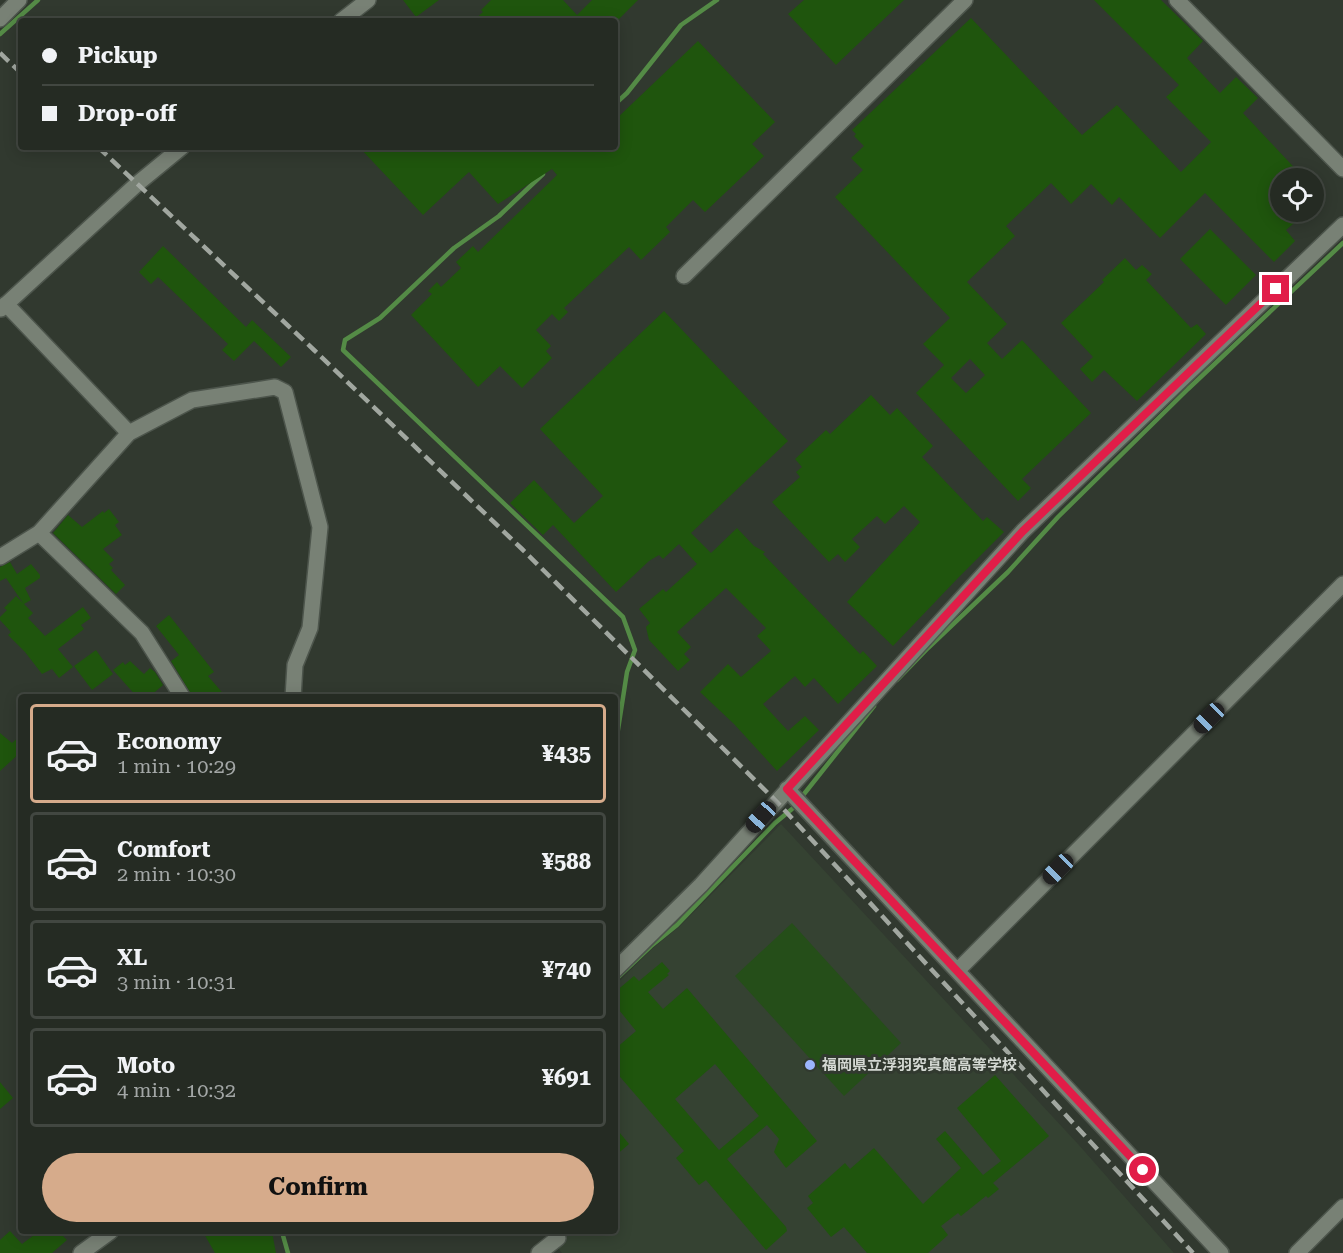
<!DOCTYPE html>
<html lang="en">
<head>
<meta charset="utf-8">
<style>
  :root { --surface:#252b23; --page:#2d332b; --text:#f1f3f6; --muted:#a3a7a6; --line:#424741; --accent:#d6ab8b }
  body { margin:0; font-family:"Roboto Serif","Noto Sans JP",serif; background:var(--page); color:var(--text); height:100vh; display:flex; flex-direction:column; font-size:22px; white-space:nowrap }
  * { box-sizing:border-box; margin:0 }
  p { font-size:20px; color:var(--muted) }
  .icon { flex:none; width:33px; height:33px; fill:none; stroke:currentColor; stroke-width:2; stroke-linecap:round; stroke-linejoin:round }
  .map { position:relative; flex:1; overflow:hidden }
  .sheet { position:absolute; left:18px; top:694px; width:600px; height:540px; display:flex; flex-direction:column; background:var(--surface); border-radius:6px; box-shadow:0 3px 15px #0003,0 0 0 2px var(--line) }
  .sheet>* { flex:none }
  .top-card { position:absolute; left:18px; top:18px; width:600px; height:132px; border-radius:6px; box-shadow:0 3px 15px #0003,0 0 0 2px var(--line); display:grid; align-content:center; height:132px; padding:0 24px; background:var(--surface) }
  .buttons { position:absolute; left:1270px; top:168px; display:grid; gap:12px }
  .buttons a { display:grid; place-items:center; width:54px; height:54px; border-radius:50%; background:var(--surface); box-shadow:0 3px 15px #0003,0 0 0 2px var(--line); font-size:30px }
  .end { position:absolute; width:27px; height:27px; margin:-14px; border:8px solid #e11d48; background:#fff; box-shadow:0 0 0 3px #fff }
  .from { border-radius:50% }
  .car { position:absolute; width:18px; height:36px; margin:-18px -9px; border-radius:8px; box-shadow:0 0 4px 2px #0007; background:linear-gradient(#222 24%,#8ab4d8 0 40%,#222 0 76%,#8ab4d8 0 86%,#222 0) }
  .top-card b { display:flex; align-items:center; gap:21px; height:57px; font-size:22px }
  .top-card b+b { border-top:2px solid var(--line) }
  .top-card i { width:15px; height:15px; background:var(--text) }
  ul { padding:10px 0 0; list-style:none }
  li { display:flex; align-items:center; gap:18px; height:99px; margin:0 12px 9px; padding:0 12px; border:3px solid var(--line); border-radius:6px }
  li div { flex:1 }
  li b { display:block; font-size:22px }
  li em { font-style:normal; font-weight:700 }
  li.current { border-color:var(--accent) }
  li>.icon { width:54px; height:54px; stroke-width:1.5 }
  .cta { display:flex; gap:12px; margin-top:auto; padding:12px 24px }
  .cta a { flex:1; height:69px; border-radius:36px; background:var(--accent); color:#111; font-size:24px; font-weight:700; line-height:69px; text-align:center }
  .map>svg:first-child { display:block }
  .built { fill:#354232 }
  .green { fill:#254e19 }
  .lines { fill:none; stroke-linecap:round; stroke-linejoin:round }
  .stream { stroke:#548b46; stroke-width:4.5 }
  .building { fill:#1f550d; fill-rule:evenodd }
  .minor-casing { stroke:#4d554c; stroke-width:18 }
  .minor { stroke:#788175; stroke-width:15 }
  .rail { stroke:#a1a7a0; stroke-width:4.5; stroke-dasharray:12 6; stroke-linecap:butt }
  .route { stroke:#e11d48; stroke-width:8 }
  .poi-dot { fill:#9bb5fd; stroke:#31392f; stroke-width:2 }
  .labels { text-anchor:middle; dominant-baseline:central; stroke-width:6; stroke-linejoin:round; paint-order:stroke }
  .poi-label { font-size:15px; font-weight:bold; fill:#d4d9d3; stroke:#31392f; text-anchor:start }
</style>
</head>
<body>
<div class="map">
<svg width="1343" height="1253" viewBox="0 0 1343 1253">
  <rect width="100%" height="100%" fill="#31392f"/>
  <path class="built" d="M781,824L1078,1144L1174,1253H562L545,1232H615V985L653,948L680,926Z"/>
  <path class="green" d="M792,923L901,1043L844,1096L735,976Z"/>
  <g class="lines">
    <path class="stream" d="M0,34L38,0
      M615,104L627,93L681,25L717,0
      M543,174L499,216L454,248L380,318L345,340L343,350L623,617L635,650L627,672L615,749
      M897,680L928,648L1008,572L1058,517L1188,389L1343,243
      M804,794L874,706
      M615,980L651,946L677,925L775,823L792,809
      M282,1232L288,1253"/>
  </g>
  <path class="building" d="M403,0H439L416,17Z
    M491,0H563L577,15L592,0H638L617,21H473L483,12L481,10Z
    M804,0H904L836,65L788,14Z
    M1094,0H1161L1203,41L1187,58L1220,93L1236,77L1258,98L1243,113L1304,178H1281V212H1307L1286,230L1295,241L1274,262L1205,193L1160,238L1119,197L1112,205L1091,184L1071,204L1051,183L1006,226L1015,236L967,282L1007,324L987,343L1002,359L1022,340L1091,413L1022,479L1031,488L1018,501L916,393L944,365L923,344L950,318L835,197L863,170L851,158L864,146L854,136L856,134L852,130L971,18L1082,135L1117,105L1181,172L1211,142L1166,97L1179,85ZM970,359L985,375L966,393L951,378Z
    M698,41L775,122L752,144L764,156L705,212L693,200L666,227L670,232L641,260L629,247L564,308L568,312L559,321L552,314L536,330L551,346L546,351L552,358L522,388L500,366L478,387L411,315L432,294L428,291L437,282L441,287L461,268L456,262L473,246L478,252L557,175L552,169L498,204L469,172L423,215L359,147H615V120Z
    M1210,229L1256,275L1226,305L1180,259Z
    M163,246L246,327L252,320L291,357L281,367L254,341L234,361L222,350L228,344L158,277L151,284L139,272Z
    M1125,258L1136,270L1142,265L1152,274L1146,280L1191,328L1197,324L1206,334L1137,401L1104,370L1092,382L1080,369L1093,357L1061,323L1104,282L1102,280Z
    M664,311L788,441L691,533L711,553L737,528L754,546L765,552L763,554L860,654L863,651L877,666L838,704L814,678L805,687L795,676L763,704L788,731L805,716L819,730L777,771L734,724L700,692L728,664L741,677L771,651L757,636L766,628L726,588L677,632L691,647L684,654L690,660L678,671L649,640L646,627L650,623L639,609L663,589L666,592L697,564L679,544L663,559L659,555L649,561L616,592L553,525L543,535L510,503L534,480L574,523L603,496L540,429Z
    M871,395L890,415L897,408L933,446L922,457L983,521L987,517L1004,532L958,578L893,646L847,602L920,522L904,506L885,524L877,516L852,539L860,547L845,562L838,554L829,562L772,502L800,477L796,472L802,467L795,459L826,430L830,434Z
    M109,509L119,522L115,525L122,535L103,549L114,560L109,564L113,568L111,570L125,585L116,594L53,533L68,515L82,527L103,511L104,513Z
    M10,562L17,574L31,564L40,575V578L25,588L31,600L24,604L33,613L28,618L45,636L83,607L91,618L81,625L84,629L58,649L73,667L59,678L52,669L42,674L25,652L8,635L11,632L0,620V617L7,610L4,608L16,596L23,603L6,578L0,581V567Z
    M169,615L214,672L208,676L227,698L193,697L171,661L179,655L156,626Z
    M96,650L113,674L92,690L74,666Z
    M130,661L144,674L150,668L155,672L163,685L148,698H138L113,670L123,662L125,665Z
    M0,733L12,743L21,735V752L0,771Z
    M662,962L670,971L667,974L669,975L648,992L663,1009L687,988L817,1141L786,1168L774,1152L779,1139L767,1125L727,1159L786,1227L787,1231L766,1250L706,1180L699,1185L676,1158L684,1151L615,1071V1049L636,1031L615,1005V992L634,976L639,981ZM715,1064L759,1116L719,1150L675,1099Z
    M995,1075L1049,1136L993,1183L999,1189L988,1198L986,1196L961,1216L958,1213L941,1226L948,1235L928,1253H867L844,1227L831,1237L807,1208L813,1203L808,1196L845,1163L850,1169L874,1148L923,1204L961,1168L936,1139L945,1131L983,1175L1001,1161L957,1108Z
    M0,1082L13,1098L0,1109Z
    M615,1127L629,1144L615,1156Z
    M10,1231L22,1244L38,1232H59L67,1240L52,1253H0V1240Z
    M203,1232H272L276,1253H215Z"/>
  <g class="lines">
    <g class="minor-casing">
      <path id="minor" d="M1177,0L1343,169
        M0,19L19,0
        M341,21L368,0
        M684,276L965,0
        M1,309L137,184L182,147
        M129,433L192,400L275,387L285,392L320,527L310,628L295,665L293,698
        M39,533L142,633L183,698
        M0,557L39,533L129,433L6,304
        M787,789L1221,1253
        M615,970L701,885L1023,531L1343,225
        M958,970L1343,584
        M81,1253L110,1232
        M539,1253L558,1238
        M1297,1253L1343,1207"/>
    </g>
    <use href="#minor" class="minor"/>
    <path class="rail" d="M0,53L21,73
      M98,147L314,350L522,549L776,801L1193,1253"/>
  </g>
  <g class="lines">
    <path class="route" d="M1143,1170L787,789L1023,531L1276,289"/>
  </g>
  <circle class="poi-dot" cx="810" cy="1065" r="6"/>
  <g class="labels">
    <g class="poi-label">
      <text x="822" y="1065">福岡県立浮羽究真館高等学校</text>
    </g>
  </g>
</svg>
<div class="buttons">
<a><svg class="icon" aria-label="locate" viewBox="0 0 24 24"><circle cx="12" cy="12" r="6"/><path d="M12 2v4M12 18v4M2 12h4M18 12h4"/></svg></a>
</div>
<i class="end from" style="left:1143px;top:1170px"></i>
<i class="end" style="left:1276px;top:289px"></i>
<i class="car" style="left:1209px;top:718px;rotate:225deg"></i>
<i class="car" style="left:761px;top:817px;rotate:222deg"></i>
<i class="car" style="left:1058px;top:869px;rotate:225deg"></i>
<div class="top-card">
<b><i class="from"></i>Pickup</b>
<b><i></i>Drop-off</b>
</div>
<section class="sheet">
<ul>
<li class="current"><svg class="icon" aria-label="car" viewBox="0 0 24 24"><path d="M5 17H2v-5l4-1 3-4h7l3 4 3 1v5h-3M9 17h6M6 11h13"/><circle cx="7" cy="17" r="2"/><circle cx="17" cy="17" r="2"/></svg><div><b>Economy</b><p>1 min · 10:29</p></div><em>¥435</em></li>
<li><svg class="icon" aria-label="car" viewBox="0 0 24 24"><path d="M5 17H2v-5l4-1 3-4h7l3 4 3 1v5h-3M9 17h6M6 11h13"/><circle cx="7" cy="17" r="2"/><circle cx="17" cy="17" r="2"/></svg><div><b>Comfort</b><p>2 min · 10:30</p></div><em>¥588</em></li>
<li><svg class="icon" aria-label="car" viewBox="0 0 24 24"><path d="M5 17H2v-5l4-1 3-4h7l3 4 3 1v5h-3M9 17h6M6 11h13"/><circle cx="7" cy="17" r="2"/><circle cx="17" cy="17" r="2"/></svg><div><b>XL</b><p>3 min · 10:31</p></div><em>¥740</em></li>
<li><svg class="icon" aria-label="car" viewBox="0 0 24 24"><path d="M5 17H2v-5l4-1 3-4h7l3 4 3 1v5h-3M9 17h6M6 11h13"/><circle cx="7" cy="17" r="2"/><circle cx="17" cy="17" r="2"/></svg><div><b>Moto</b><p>4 min · 10:32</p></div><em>¥691</em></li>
</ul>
<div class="cta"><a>Confirm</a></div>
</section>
</div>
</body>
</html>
